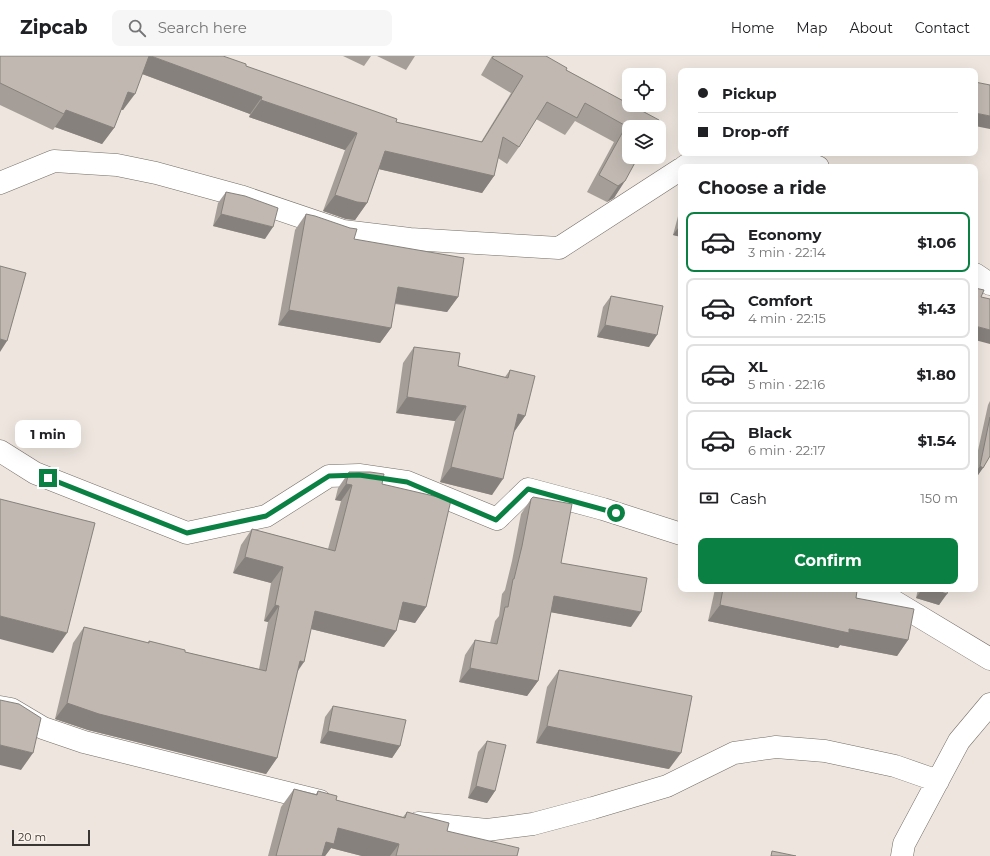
<!DOCTYPE html>
<html lang="en">
<head>
<meta charset="utf-8">
<style>
  :root { --surface:#fff; --page:#f6f6f6; --text:#202124; --muted:#757577; --line:#e0e0e0; --accent:#0b8043 }
  body { margin:0; font-family:Montserrat,sans-serif; background:var(--page); color:var(--text); height:100vh; display:flex; flex-direction:column; font-size:15px; white-space:nowrap }
  * { box-sizing:border-box; margin:0 }
  p { font-size:13px; color:var(--muted) }
  .icon { flex:none; width:22px; height:22px; fill:none; stroke:currentColor; stroke-width:2; stroke-linecap:round; stroke-linejoin:round }
  .map { position:relative; flex:1; overflow:hidden }
  .drawer { position:absolute; left:678px; top:108px; width:300px; height:428px; display:flex; flex-direction:column; background:var(--surface); border-radius:8px; box-shadow:0 4px 16px #0002 }
  .drawer>* { flex:none }
  .hud { position:absolute; left:678px; top:12px; width:300px; height:88px; border-radius:8px; box-shadow:0 4px 16px #0002; display:grid; align-content:center; height:88px; padding:0 20px; background:var(--surface) }
  .fabs { position:absolute; left:622px; top:12px; display:grid; gap:8px }
  .fabs a { display:grid; place-items:center; width:44px; height:44px; border-radius:8px; background:var(--surface); box-shadow:0 4px 16px #0002; font-size:20px }
  .scale { position:absolute; left:12px; bottom:10px; width:78px; box-sizing:border-box; padding-left:4px; border:2px solid #393633; border-top:0; font-size:11px; line-height:14px; white-space:nowrap; color:#393633; -webkit-text-stroke:3px #fbf2eb; paint-order:stroke }
  .end { position:absolute; width:18px; height:18px; margin:-9px; border:5px solid #0b8043; background:#fff; box-shadow:0 0 0 2px #fff }
  .from { border-radius:50% }
  .bubble { position:absolute; height:28px; border-radius:8px; background:var(--surface); box-shadow:0 4px 16px #0002; font-size:13px; font-weight:700; line-height:28px; text-align:center }
  .hud b { display:flex; align-items:center; gap:14px; height:38px; font-size:15px }
  .hud b+b { border-top:1px solid var(--line) }
  .hud i { width:10px; height:10px; background:var(--text) }
  ul { padding:0; list-style:none }
  li { display:flex; align-items:center; gap:12px; height:60px; margin:0 8px 6px; padding:0 12px; border:2px solid var(--line); border-radius:8px }
  li div { flex:1 }
  li b { display:block; font-size:15px }
  li em { font-style:normal; font-weight:700 }
  li.on { border-color:var(--accent) }
  li>.icon { width:36px; height:36px; stroke-width:1.5 }
  h2 { padding:0 20px; font-size:18px; line-height:48px }
  .pay { display:flex; align-items:center; gap:10px; height:44px; padding:0 20px; font-size:15px }
  .pay p { margin-inline-start:auto }
  .cta { display:flex; gap:8px; margin-top:auto; padding:8px 20px }
  .cta a { flex:1; height:46px; border-radius:8px; background:var(--accent); color:#fff; font-size:16px; font-weight:700; line-height:46px; text-align:center }
  header { display:flex; align-items:center; gap:24px; box-sizing:border-box; height:56px; padding:0 20px; background:var(--surface); border-bottom:1px solid var(--line) }
  header strong { font-size:19px }
  nav { display:flex; gap:22px; margin-inline-start:auto; font-size:14px }
  .search { width:280px; height:36px; background:var(--page); display:flex; align-items:center; gap:10px; box-sizing:border-box; padding:0 14px; border-radius:8px; color:var(--muted); font-size:15px }
  .map>svg:first-child { display:block }
  .lines { fill:none; stroke-linecap:round; stroke-linejoin:round }
  .street-casing { stroke:#746d66; stroke-width:23 }
  .street { stroke:#fff; stroke-width:22 }
  .wall { fill:#a59e98 }
  .shaded-wall { fill:#86817c }
  .building { fill:#c0b8b1; stroke:#86817c }
  .route { stroke:#0b8043; stroke-width:5 }
</style>
</head>
<body>
<header>
<strong>Zipcab</strong>
<div class="search"><svg class="icon" aria-label="search" viewBox="0 0 24 24"><circle cx="10" cy="10" r="6"/><path d="M15 15l6 6"/></svg>Search here</div>
<nav><a>Home</a><a>Map</a><a>About</a><a>Contact</a></nav>
</header>
<div class="map">
<svg width="990" height="800" viewBox="0 0 990 800">
  <rect width="100%" height="100%" fill="#ede5de"/>
  <g class="lines">
    <g class="street-casing">
      <path id="street" d="M684,111L687,109L786,99L818,111
        M0,127L54,105L117,109L156,117L240,140L343,175L410,183L559,192L681,113
        M975,218L990,228
        M0,395L35,417L187,477L266,460L329,420L359,419L407,426L497,463L528,433L603,453L681,478
        M863,533L882,538L990,603
        M0,651L11,653L43,672L84,686L320,745
        M418,767L487,774L533,768L593,752L667,730L734,697L776,691L825,695L895,710L938,725
        M902,800L904,788L959,685L990,648"/>
    </g>
    <use href="#street" class="street"/>
  </g>
  <path class="wall" d="M0,0L246,10L396,66L481,86L511,37L481,19L492,0H546L566,14L629,48L638,101L614,142L607,146L587,136L614,86L575,65L565,79L536,63L519,91L507,108L498,102L494,120L482,137L379,113L367,147L355,164L346,163L323,155L345,94L249,61L250,58L142,18L123,54H121L114,72L102,88L55,71L53,74L0,49Z
    M343,0H371L364,10Z
    M377,0H415L406,14Z
    M226,136L265,183L213,170L218,147Z
    M681,149V181L673,179Z
    M306,158L354,183L458,241L447,256L395,248L391,272L380,287L278,269L295,174Z
    M611,240L649,291L597,281L603,251Z
    M414,291L458,310L505,321L510,314L525,360L514,376L492,439L440,426L455,365L396,357L403,307Z
    M990,345V400L976,422H975V408L988,349Z
    M349,416L382,428L426,551L415,567L399,563L396,575L384,591L311,573L297,616L277,702L266,718L88,674L55,663L73,587L84,571L148,587L149,585L185,596L259,613L268,566L264,565L271,527L233,517L241,489L252,473L328,493L341,445L335,444L338,432Z
    M531,443L561,507L631,571L551,556L538,625L527,640L459,626L465,599L475,584L490,587L495,565L499,560L502,538L505,534L512,505L521,458Z
    M715,533H848L856,542L908,584L897,600L840,589L838,592L708,565Z
    M918,533H948L939,549L916,542Z
    M559,614L669,713L536,687L547,631Z
    M333,650L400,690L392,702L320,687L325,661Z
    M487,685L495,735L487,747L468,742L478,696Z
    M294,733L316,738L318,735L336,744L403,761L407,756L447,775L517,800H362L331,792L325,800H268L281,751Z"/>
  <path class="shaded-wall" d="M148,0H151L262,41L250,58L137,16Z
    M128,36L135,38L123,54L116,52Z
    M261,44L357,77L345,94L249,61Z
    M66,54L114,72L102,88L55,71L64,58Z
    M975,57L990,60V73L975,70Z
    M385,95L494,120L482,137L374,112Z
    M625,125L614,142L607,146L618,130Z
    M335,139L367,147L355,164L346,163L323,155Z
    M221,158L273,171L265,183L213,170Z
    M681,168V181L673,179Z
    M398,231L458,241L447,256L388,246Z
    M289,254L391,272L380,287L278,269Z
    M605,269L657,279L649,291L597,281Z
    M975,270L990,274V288L975,284Z
    M0,283L7,285L0,296Z
    M407,341L466,350L455,365L396,357Z
    M518,358L525,360L514,376Z
    M980,410L983,412L976,422H975V417Z
    M451,411L503,423L492,439L440,426Z
    M346,428L352,429L341,445L335,444Z
    M245,501L283,511L271,527L233,517Z
    M922,533H931L947,538L939,549L916,542Z
    M554,540L641,556L631,571L544,555Z
    M403,546L426,551L415,567L392,562Z
    M275,549L279,550L268,566L264,565Z
    M720,549L849,573L908,584L897,600L840,589L838,592L708,565Z
    M315,555L396,575L384,591L303,571Z
    M0,560L67,577L53,597L0,583Z
    M300,605L304,606L293,622Z
    M470,612L538,625L527,640L459,626Z
    M67,647L277,702L266,718L88,674L55,663Z
    M547,670L681,697L669,713L536,687Z
    M328,675L400,690L392,702L320,687Z
    M0,689L33,697L21,714L0,709Z
    M476,730L495,735L487,747L468,742Z
    M338,772L399,788L390,800H362L331,792L325,800H316L326,786Z"/>
  <path class="building" d="M0,0H149L135,38L128,36L114,72L66,54L64,58L0,27Z
    M151,0H223L246,8V10L397,63L396,66L482,86L523,20L492,2L494,0H546L567,12L566,14L629,48V49H631L659,64L655,71H629V101H638L625,125L618,130L599,119L626,70L585,47L577,62L547,46L519,91L503,81L494,120L385,95L367,147L357,146L335,139L357,77L261,44L262,41Z
    M975,26L990,29V60L975,57Z
    M226,136L245,140L278,152L273,171L221,158Z
    M306,158L315,160L350,172L357,173L354,183L464,202L458,241L398,231L391,272L289,254Z
    M0,210L26,217L7,285L0,283Z
    M975,232L984,234L981,241L990,243V274L975,270Z
    M611,240L663,250L657,279L605,269Z
    M414,291L460,297L458,310L508,322L510,314L535,320L525,360L518,358L503,423L451,411L466,350L407,341Z
    M990,361V400L983,412L980,410Z
    M349,416H370L384,418L382,428L451,444L426,551L403,546L396,575L315,555L304,606L300,605L277,702L99,658L67,647L84,571L149,587V585L185,594V596L266,615L279,550L275,549L283,511L245,501L252,473L335,495L352,429L346,428Z
    M533,441L572,448L561,507L647,522L641,556L554,540L538,625L470,612L475,584L497,588L505,551H508L513,523H514L522,490L531,443Z
    M0,443L95,467L67,577L0,560Z
    M723,533H848L857,535L856,542L914,553L908,584L849,573V577L720,549Z
    M931,533H948L947,538Z
    M559,614L692,640L681,697L547,670Z
    M0,644L19,648L41,662L33,697L0,689Z
    M333,650L406,664L400,690L328,675Z
    M487,685L506,689L495,735L476,730Z
    M294,733L317,739L318,735L337,740L336,744L405,762L407,756L449,767L447,775L519,792L517,800H396L399,788L338,772L334,788L326,786L322,800H276Z
    M772,795L796,800H771Z"/>
  <g class="lines">
    <path class="route" d="M48,422L187,477L266,460L329,420L359,419L407,426L496,464L528,433L616,457"/>
  </g>
</svg>
<div class="fabs">
<a><svg class="icon" aria-label="locate" viewBox="0 0 24 24"><circle cx="12" cy="12" r="6"/><path d="M12 2v4M12 18v4M2 12h4M18 12h4"/></svg></a>
<a><svg class="icon" aria-label="layers" viewBox="0 0 24 24"><path d="M12 4l9 5-9 5-9-5zM3 14l9 5 9-5"/></svg></a>
</div>
<div class="scale">20 m</div>
<i class="end from" style="left:616px;top:457px"></i>
<i class="end" style="left:48px;top:422px"></i>
<div class="bubble" style="left:15px;top:364px;width:66px">1 min</div>
<div class="hud">
<b><i class="from"></i>Pickup</b>
<b><i></i>Drop-off</b>
</div>
<section class="drawer">
<h2>Choose a ride</h2>
<ul>
<li class="on"><svg class="icon" aria-label="car" viewBox="0 0 24 24"><path d="M5 17H2v-5l4-1 3-4h7l3 4 3 1v5h-3M9 17h6M6 11h13"/><circle cx="7" cy="17" r="2"/><circle cx="17" cy="17" r="2"/></svg><div><b>Economy</b><p>3 min · 22:14</p></div><em>$1.06</em></li>
<li><svg class="icon" aria-label="car" viewBox="0 0 24 24"><path d="M5 17H2v-5l4-1 3-4h7l3 4 3 1v5h-3M9 17h6M6 11h13"/><circle cx="7" cy="17" r="2"/><circle cx="17" cy="17" r="2"/></svg><div><b>Comfort</b><p>4 min · 22:15</p></div><em>$1.43</em></li>
<li><svg class="icon" aria-label="car" viewBox="0 0 24 24"><path d="M5 17H2v-5l4-1 3-4h7l3 4 3 1v5h-3M9 17h6M6 11h13"/><circle cx="7" cy="17" r="2"/><circle cx="17" cy="17" r="2"/></svg><div><b>XL</b><p>5 min · 22:16</p></div><em>$1.80</em></li>
<li><svg class="icon" aria-label="car" viewBox="0 0 24 24"><path d="M5 17H2v-5l4-1 3-4h7l3 4 3 1v5h-3M9 17h6M6 11h13"/><circle cx="7" cy="17" r="2"/><circle cx="17" cy="17" r="2"/></svg><div><b>Black</b><p>6 min · 22:17</p></div><em>$1.54</em></li>
</ul>
<div class="pay"><svg class="icon" aria-label="cash" viewBox="0 0 24 24"><path d="M3 7h18v10H3z"/><circle cx="12" cy="12" r="2"/></svg>Cash<p>150 m</p></div>
<div class="cta"><a>Confirm</a></div>
</section>
</div>
</body>
</html>
